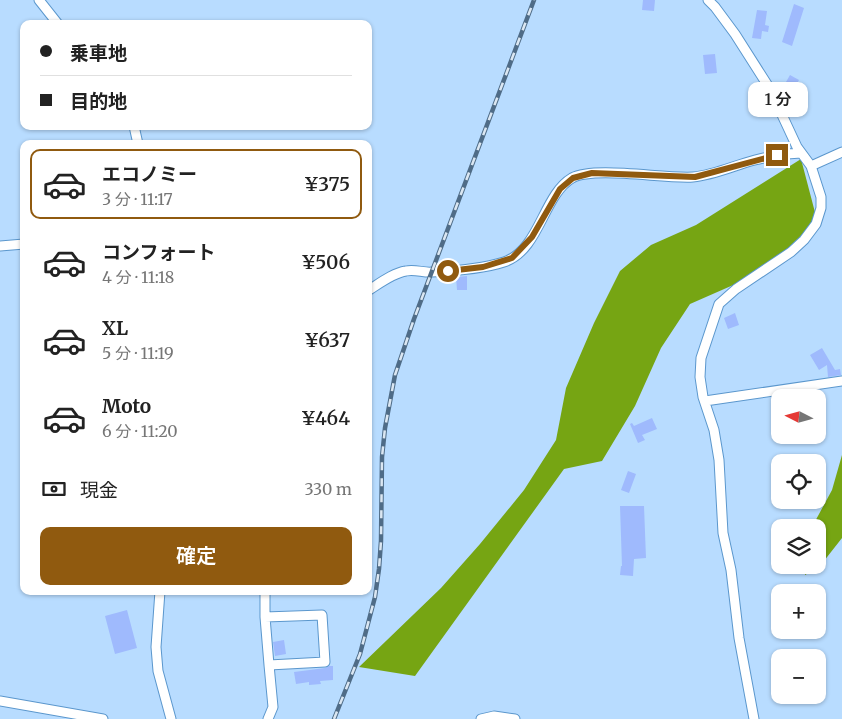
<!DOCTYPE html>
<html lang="ja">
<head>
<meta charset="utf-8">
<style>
  :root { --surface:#fff; --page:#f6f6f6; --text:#222; --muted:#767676; --line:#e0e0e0; --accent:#905a0f }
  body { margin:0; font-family:Merriweather,"Noto Sans JP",serif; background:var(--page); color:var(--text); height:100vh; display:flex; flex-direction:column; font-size:19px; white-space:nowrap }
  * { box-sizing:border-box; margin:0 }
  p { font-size:16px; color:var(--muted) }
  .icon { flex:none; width:28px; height:28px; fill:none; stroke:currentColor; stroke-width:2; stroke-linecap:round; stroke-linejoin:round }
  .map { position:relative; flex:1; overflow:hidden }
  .panel { position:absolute; left:20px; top:140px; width:352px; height:455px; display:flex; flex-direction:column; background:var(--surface); border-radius:10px; box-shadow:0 1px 4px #0004 }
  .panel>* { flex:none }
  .guide { position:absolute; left:20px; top:20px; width:352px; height:110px; border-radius:10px; box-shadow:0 1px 4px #0004; display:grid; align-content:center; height:110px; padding:0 20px; background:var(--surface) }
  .needle { width:32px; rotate:276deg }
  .buttons { position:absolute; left:771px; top:389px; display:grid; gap:10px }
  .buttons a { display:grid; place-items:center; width:55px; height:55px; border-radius:10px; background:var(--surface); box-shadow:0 1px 4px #0004; font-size:25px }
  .end { position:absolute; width:22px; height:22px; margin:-11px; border:6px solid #905a0f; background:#fff; box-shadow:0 0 0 2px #fff }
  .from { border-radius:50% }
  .bubble { position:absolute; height:35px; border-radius:10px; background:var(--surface); box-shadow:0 1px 4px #0004; font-size:16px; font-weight:600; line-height:35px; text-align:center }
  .guide b { display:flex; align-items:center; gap:18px; height:48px; font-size:19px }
  .guide b+b { border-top:1px solid var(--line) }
  .guide i { width:12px; height:12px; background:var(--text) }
  ul { padding:9px 0 0; list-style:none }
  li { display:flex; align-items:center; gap:15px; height:70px; margin:0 10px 8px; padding:0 10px; border:2px solid transparent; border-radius:10px }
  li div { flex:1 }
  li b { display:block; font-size:19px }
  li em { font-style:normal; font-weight:600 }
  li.active { border-color:var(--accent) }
  li>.icon { width:45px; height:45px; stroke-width:1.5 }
  .pay { display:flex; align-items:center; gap:12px; height:55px; padding:0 20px; font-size:19px }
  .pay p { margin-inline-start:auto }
  .button { display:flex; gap:10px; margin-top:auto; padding:10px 20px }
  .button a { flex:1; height:58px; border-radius:10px; background:var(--accent); color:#fff; font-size:20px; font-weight:600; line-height:58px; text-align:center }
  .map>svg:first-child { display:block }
  .forest { fill:#76a513 }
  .building { fill:#9fbafd }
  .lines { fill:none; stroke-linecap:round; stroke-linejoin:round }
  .minor-casing { stroke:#5b97cd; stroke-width:11 }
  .minor { stroke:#fff; stroke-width:9 }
  .rail-casing { stroke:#4f6c87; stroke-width:4.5 }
  .rail { stroke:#dbe7f2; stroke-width:2.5; stroke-dasharray:8; stroke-linecap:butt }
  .route { stroke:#905a0f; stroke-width:6 }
</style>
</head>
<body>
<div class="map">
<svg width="842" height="719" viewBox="0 0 842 719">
  <rect width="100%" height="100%" fill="#b8dcff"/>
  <path class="forest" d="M801,159L817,220L765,271L690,304L661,348L635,406L602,461L564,469L415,676L359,667L441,588L480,544L524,490L556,440L566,388L594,323L620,271L651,245L696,225Z
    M842,455V538L820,566L805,575V565H818V528L812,527L832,490Z"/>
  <path class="building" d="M643,0H655L654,11L642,10Z
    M794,4L804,8L792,46L782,42Z
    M757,10L767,11L765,25L769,26L768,32L762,31L761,39L752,38Z
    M715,54L717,73L705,74L703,55Z
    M790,75L799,80L791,94L782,89Z
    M467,276V290H457L456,277Z
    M735,313L739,325L728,329L724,318Z
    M822,348L835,370L840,369L841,375L828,377L827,365L819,370L810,355Z
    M652,418L657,429L642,435L645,440L638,443L630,424L632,423L634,426Z
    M628,471L636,474L629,493L621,490Z
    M620,506H644L646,558L634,559L633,576L620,575L621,566H622Z
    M127,610L137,648L115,654L105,616Z
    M284,640L286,654L275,656L273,642Z
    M329,666H333V680L320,681L321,684L309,685V682L296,684L294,672L325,668Z"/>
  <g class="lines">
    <g class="minor-casing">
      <path id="minor" d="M39,0L58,24
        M708,0L715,7L735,34L770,89L797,147L811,166L821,197V208L816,224L804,240L791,252L736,289L719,304L701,358L700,377L703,397L714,430L719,460L723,533L731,570L739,638L754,719
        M134,126L138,144
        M811,166L842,152
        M0,246L24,244
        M369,290C380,283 393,273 406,271C415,269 424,273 432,272C455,271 482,269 504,262C540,250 543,195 572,178C595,166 664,179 693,177C715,175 735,165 755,160C770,156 785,154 801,153
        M705,401L842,381
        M160,591L156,647L158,671L171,719
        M265,591V617L269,665
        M265,617L322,615L325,662L269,665L273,707L268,719
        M0,701L103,719
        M481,719L494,716L515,719"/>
    </g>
    <use href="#minor" class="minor"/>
    <g class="rail-casing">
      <path id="rail" d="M334,719L360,654L375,597L379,569L381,541L382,457L385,428L395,375L414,319L534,0"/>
    </g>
    <use href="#rail" class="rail"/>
  </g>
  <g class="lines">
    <path class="route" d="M448,271L483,267L512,258L532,237L560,189L573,178L592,173L695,177L777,155"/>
  </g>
</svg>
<div class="buttons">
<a><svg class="needle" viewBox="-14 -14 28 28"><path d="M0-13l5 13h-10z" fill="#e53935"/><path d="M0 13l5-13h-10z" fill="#767676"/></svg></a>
<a><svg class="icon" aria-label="locate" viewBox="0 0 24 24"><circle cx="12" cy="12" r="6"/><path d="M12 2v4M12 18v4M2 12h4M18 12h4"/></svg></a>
<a><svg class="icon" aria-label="layers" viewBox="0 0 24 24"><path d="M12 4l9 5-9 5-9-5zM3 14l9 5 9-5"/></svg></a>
<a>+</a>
<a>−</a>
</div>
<i class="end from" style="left:448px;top:271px"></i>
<i class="end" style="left:777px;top:155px"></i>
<div class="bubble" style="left:748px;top:82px;width:60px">1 分</div>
<div class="guide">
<b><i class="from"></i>乗車地</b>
<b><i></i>目的地</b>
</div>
<section class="panel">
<ul>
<li class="active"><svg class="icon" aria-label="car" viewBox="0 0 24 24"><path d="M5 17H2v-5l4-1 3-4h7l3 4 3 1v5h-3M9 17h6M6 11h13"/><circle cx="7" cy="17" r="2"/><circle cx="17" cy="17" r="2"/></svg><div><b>エコノミー</b><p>3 分 · 11:17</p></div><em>¥375</em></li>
<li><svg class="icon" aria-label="car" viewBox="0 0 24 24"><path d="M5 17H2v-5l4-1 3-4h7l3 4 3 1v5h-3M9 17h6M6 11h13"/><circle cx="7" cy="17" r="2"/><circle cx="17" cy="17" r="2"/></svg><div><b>コンフォート</b><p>4 分 · 11:18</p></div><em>¥506</em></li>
<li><svg class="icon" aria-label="car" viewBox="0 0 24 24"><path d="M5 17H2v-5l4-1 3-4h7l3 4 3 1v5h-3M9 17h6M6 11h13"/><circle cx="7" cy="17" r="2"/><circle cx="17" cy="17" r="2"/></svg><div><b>XL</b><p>5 分 · 11:19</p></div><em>¥637</em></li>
<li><svg class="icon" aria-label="car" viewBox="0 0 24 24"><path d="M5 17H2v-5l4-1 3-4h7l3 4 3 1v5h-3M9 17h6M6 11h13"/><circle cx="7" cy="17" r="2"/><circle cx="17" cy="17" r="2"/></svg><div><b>Moto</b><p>6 分 · 11:20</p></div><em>¥464</em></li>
</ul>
<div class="pay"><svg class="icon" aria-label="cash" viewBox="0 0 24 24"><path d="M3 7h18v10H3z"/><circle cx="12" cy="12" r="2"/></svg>現金<p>330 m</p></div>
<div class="button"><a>確定</a></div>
</section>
</div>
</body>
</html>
